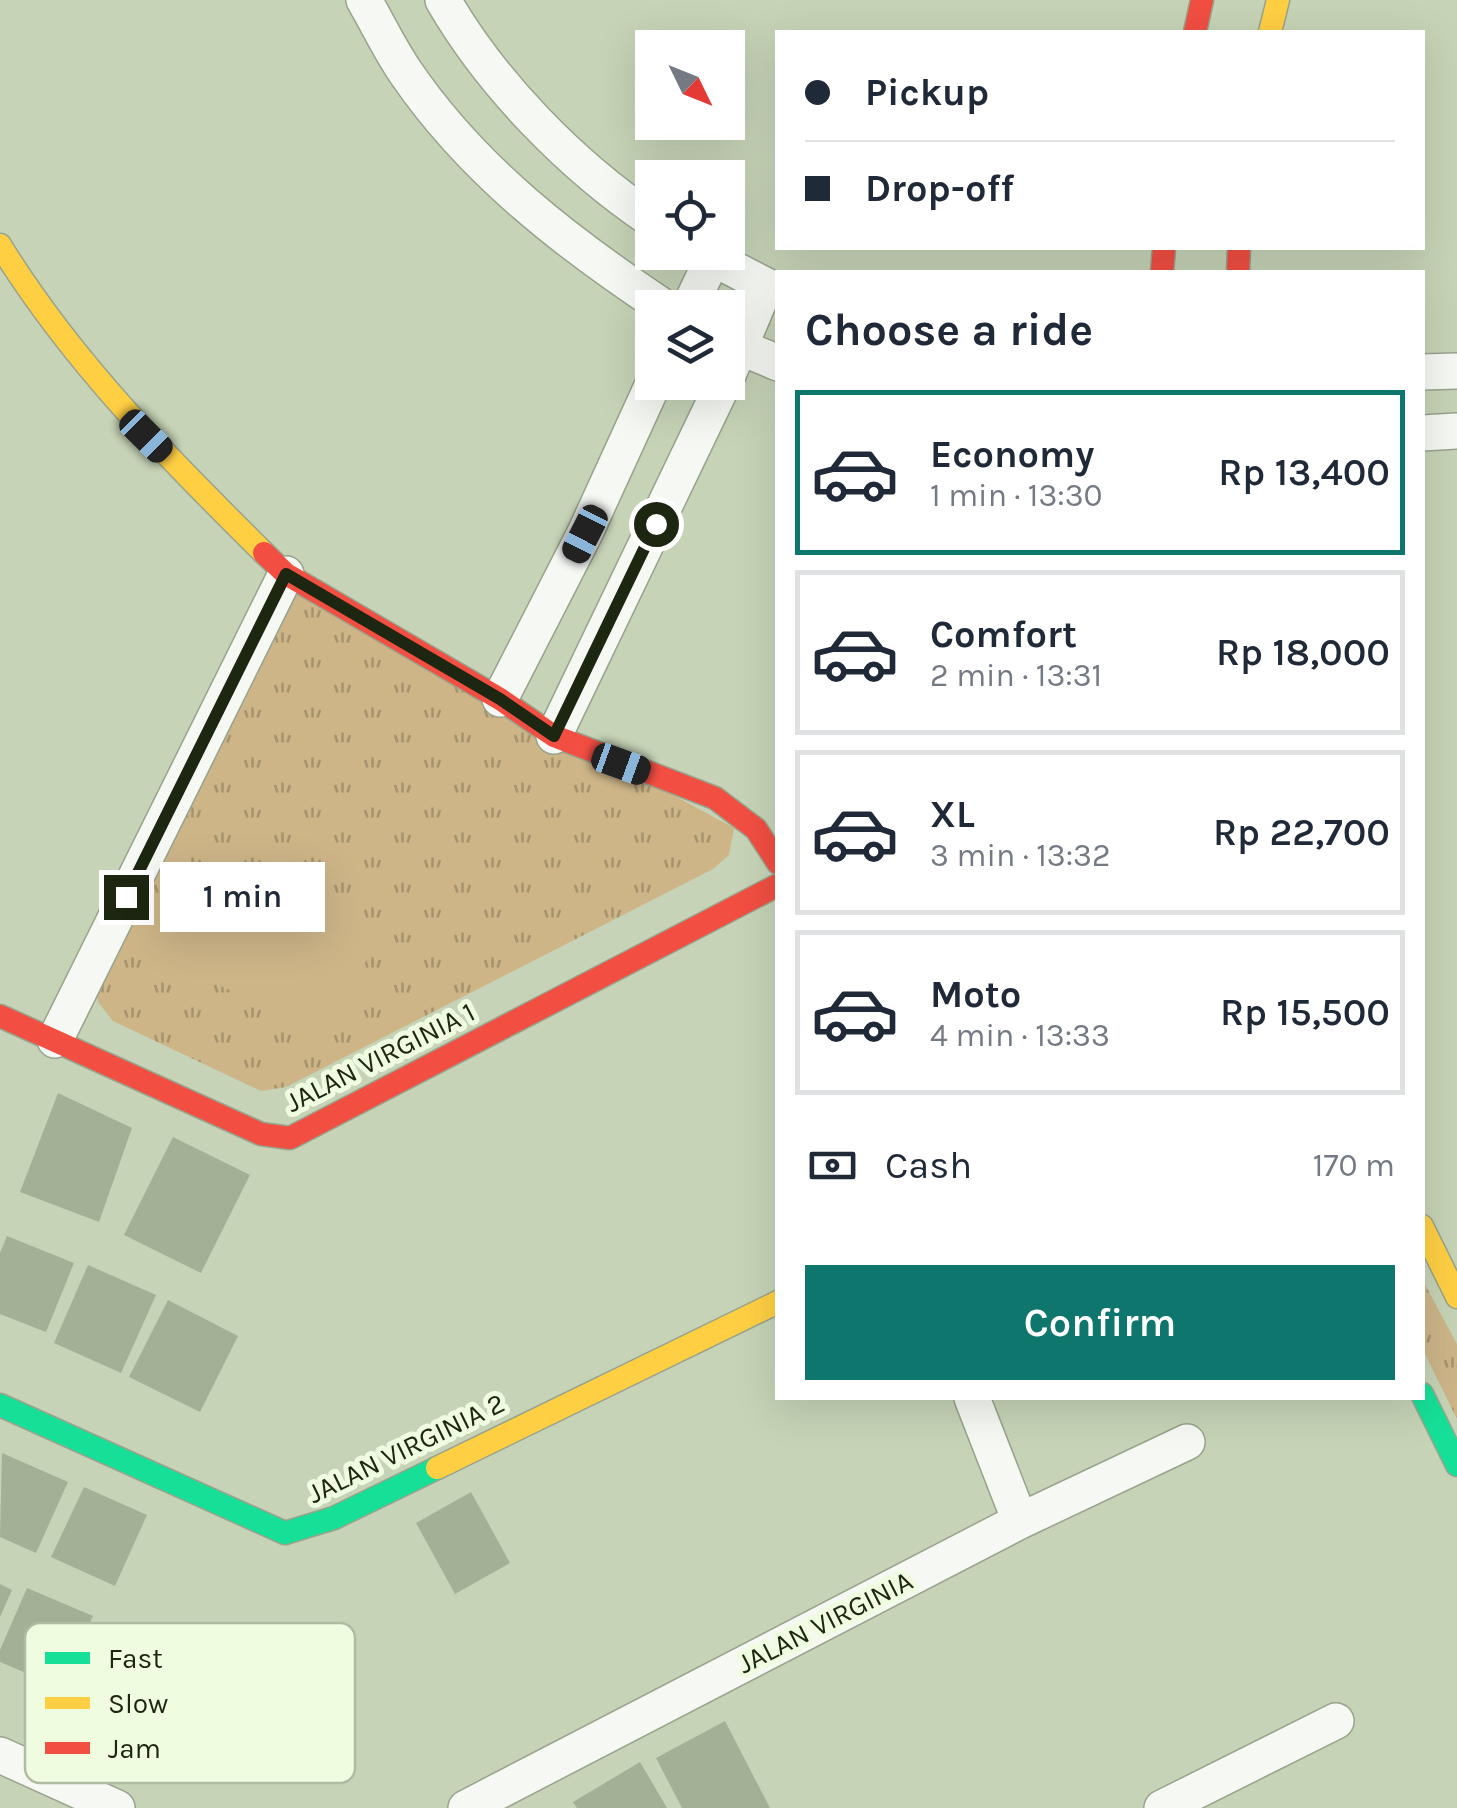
<!DOCTYPE html>
<html lang="en">
<head>
<meta charset="utf-8">
<style>
  :root { --surface:#fff; --page:#f6f6f7; --text:#1f2937; --muted:#747a83; --line:#e0e1e3; --accent:#0f766e }
  body { margin:0; font-family:Karla,sans-serif; background:var(--page); color:var(--text); height:100vh; display:flex; flex-direction:column; font-size:38px; white-space:nowrap }
  * { box-sizing:border-box; margin:0 }
  p { font-size:32px; color:var(--muted) }
  .icon { flex:none; width:55px; height:55px; fill:none; stroke:currentColor; stroke-width:2; stroke-linecap:round; stroke-linejoin:round }
  .map { position:relative; flex:1; overflow:hidden }
  .drawer { position:absolute; left:775px; top:270px; width:650px; height:1130px; display:flex; flex-direction:column; background:var(--surface); border-radius:0px; box-shadow:0 10px 40px #0002 }
  .drawer>* { flex:none }
  .top-card { position:absolute; left:775px; top:30px; width:650px; height:220px; border-radius:0px; box-shadow:0 10px 40px #0002; display:grid; align-content:center; height:220px; padding:0 30px; background:var(--surface) }
  .needle { width:65px; rotate:133deg }
  .tools { position:absolute; left:635px; top:30px; display:grid; gap:20px }
  .tools a { display:grid; place-items:center; width:110px; height:110px; border-radius:0px; background:var(--surface); box-shadow:0 10px 40px #0002; font-size:50px }
  .end { position:absolute; width:45px; height:45px; margin:-22px; border:12px solid #1d2611; background:#fff; box-shadow:0 0 0 5px #fff }
  .from { border-radius:50% }
  .bubble { position:absolute; height:70px; border-radius:0px; background:var(--surface); box-shadow:0 10px 40px #0002; font-size:32px; font-weight:600; line-height:70px; text-align:center }
  .car { position:absolute; width:30px; height:60px; margin:-30px -15px; border-radius:12px; box-shadow:0 0 8px 2px #0007; background:linear-gradient(#222 24%,#8ab4d8 0 40%,#222 0 76%,#8ab4d8 0 86%,#222 0) }
  .top-card b { display:flex; align-items:center; gap:35px; height:95px; font-size:38px }
  .top-card b+b { border-top:2px solid var(--line) }
  .top-card i { width:25px; height:25px; background:var(--text) }
  ul { padding:0; list-style:none }
  li { display:flex; align-items:center; gap:30px; height:165px; margin:0 20px 15px; padding:0 10px; border:5px solid var(--line); border-radius:0px }
  li div { flex:1 }
  li b { display:block; font-size:38px }
  li em { font-style:normal; font-weight:600 }
  li.current { border-color:var(--accent) }
  li>.icon { width:90px; height:90px; stroke-width:1.5 }
  h2 { padding:0 30px; font-size:45px; line-height:120px }
  .pay { display:flex; align-items:center; gap:25px; height:110px; padding:0 30px; font-size:38px }
  .pay p { margin-inline-start:auto }
  .action { display:flex; gap:20px; margin-top:auto; padding:20px 30px }
  .action a { flex:1; height:115px; border-radius:0px; background:var(--accent); color:#fff; font-size:40px; font-weight:600; line-height:115px; text-align:center }
  .map>svg:first-child { display:block }
  .grass { fill:url(#grass-tufts) }
  .pitch { fill:#cdb588 }
  .building { fill:#a4b095 }
  .lines { fill:none; stroke-linecap:round; stroke-linejoin:round }
  .street-casing { stroke:#98a38c; stroke-width:38 }
  .fast-casing { stroke:#98a38c; stroke-width:25 }
  .slow-casing { stroke:#98a38c; stroke-width:25 }
  .jam-casing { stroke:#98a38c; stroke-width:25 }
  .street { stroke:#f6f8f4; stroke-width:35 }
  .fast { stroke:#16e098; stroke-width:22 }
  .slow { stroke:#ffcf43; stroke-width:22 }
  .jam { stroke:#f24e42; stroke-width:22 }
  .route { stroke:#1d2611; stroke-width:12 }
  .labels { text-anchor:middle; dominant-baseline:central; stroke-width:10; stroke-linejoin:round; paint-order:stroke }
  .street-label { font-size:28px; fill:#1d2611; stroke:#effce0 }
  .key { fill:#effce0; stroke:#b0bca2; stroke-width:2.5 }
  .key-label { font-size:28px; fill:#1d2611 }
</style>
</head>
<body>
<div class="map">
<svg width="1457" height="1808" viewBox="0 0 1457 1808">
  <defs>
    <pattern id="grass-tufts" width="24" height="20" patternUnits="userSpaceOnUse" patternTransform="scale(2.5)"><rect width="24" height="20" fill="#cdb588"/><path d="M3 7l-1-3M5 7V3M7 7l1-3M15 17l-1-3M17 17v-4M19 17l1-3" fill="none" stroke="#a6936e"/></pattern>
  </defs>
  <rect width="100%" height="100%" fill="#c6d3b6"/>
  <path class="grass" d="M290,587L734,828L729,855L713,869L286,1087L261,1091L113,1021L98,1002L94,980Z
    M1422,1279L1457,1344V1419L1423,1350Z"/>
  <path class="pitch" d="M185,859L374,943L332,1036L143,951Z"/>
  <path class="building" d="M58,1093L132,1128L99,1222L20,1192Z
    M173,1137L250,1175L201,1273L124,1235Z
    M7,1236L74,1263L46,1332L0,1314V1253Z
    M88,1265L156,1295L121,1373L54,1343Z
    M168,1300L238,1336L200,1412L129,1377Z
    M2,1453L68,1482L36,1553L0,1537Z
    M84,1487L147,1515L115,1586L51,1557Z
    M471,1492L510,1563L455,1594L416,1523Z
    M0,1584L12,1590L0,1617Z
    M27,1588L93,1616L61,1688L0,1662V1650Z
    M101,1622L167,1649L138,1719L71,1693Z
    M725,1721L770,1808H682L656,1758Z
    M640,1762L667,1808H577L573,1802Z"/>
  <g class="lines">
    <g class="street-casing">
      <path id="street" d="M364,0C378,24 390,50 406,73C473,171 567,243 665,308
        M443,0C492,85 572,166 652,220
        M701,252L778,292
        M689,308L712,260
        M728,342L778,363
        M1422,372L1457,371
        M728,375L765,287
        M1422,433L1457,431
        M500,699L585,533L654,382
        M554,736L724,382
        M55,1040L286,574
        M972,1398L1020,1521
        M0,1755L117,1808
        M466,1808L1020,1521L1187,1442
        M1162,1808L1336,1721"/>
    </g>
    <g class="fast-casing">
      <path id="fast" d="M1422,1394L1457,1465
        M0,1405L285,1533L334,1518L437,1468"/>
    </g>
    <g class="slow-casing">
      <path id="slow" d="M1270,32L1278,0
        M0,245C72,362 167,457 264,553
        M1422,1226L1457,1297
        M437,1468L778,1302"/>
    </g>
    <g class="jam-casing">
      <path id="jam" d="M1195,32L1202,0
        M1162,272L1164,248
        M1238,272L1239,248
        M264,553L286,574L500,699L554,736L715,798L756,829L778,863
        M0,1016L261,1134L290,1138L778,885"/>
    </g>
    <use href="#street" class="street"/>
    <use href="#fast" class="fast"/>
    <use href="#slow" class="slow"/>
    <use href="#jam" class="jam"/>
  </g>
  <g class="lines">
    <path class="route" d="M126,897L286,574L500,699L554,736L656,524"/>
  </g>
  <g class="labels">
    <g class="street-label">
      <text transform="translate(380 1057) rotate(-27)">JALAN VIRGINIA 1</text>
      <text transform="translate(406 1448) rotate(-26)">JALAN VIRGINIA 2</text>
      <text transform="translate(825 1622) rotate(-27)">JALAN VIRGINIA</text>
    </g>
  </g>
  <rect x="25" y="1623" width="330" height="160" rx="15" class="key"/>
  <rect x="45" y="1652" width="45" height="12" fill="#16e098"/>
  <rect x="45" y="1697" width="45" height="12" fill="#ffcf43"/>
  <rect x="45" y="1742" width="45" height="12" fill="#f24e42"/>
  <g class="key-label">
    <text x="108" y="1668">Fast</text>
    <text x="108" y="1713">Slow</text>
    <text x="108" y="1758">Jam</text>
  </g>
</svg>
<div class="tools">
<a><svg class="needle" viewBox="-14 -14 28 28"><path d="M0-13l5 13h-10z" fill="#e53935"/><path d="M0 13l5-13h-10z" fill="#747a83"/></svg></a>
<a><svg class="icon" aria-label="locate" viewBox="0 0 24 24"><circle cx="12" cy="12" r="6"/><path d="M12 2v4M12 18v4M2 12h4M18 12h4"/></svg></a>
<a><svg class="icon" aria-label="layers" viewBox="0 0 24 24"><path d="M12 4l9 5-9 5-9-5zM3 14l9 5 9-5"/></svg></a>
</div>
<i class="end from" style="left:656px;top:524px"></i>
<i class="end" style="left:126px;top:897px"></i>
<div class="bubble" style="left:160px;top:862px;width:165px">1 min</div>
<i class="car" style="left:146px;top:436px;rotate:135deg"></i>
<i class="car" style="left:585px;top:534px;rotate:207deg"></i>
<i class="car" style="left:621px;top:764px;rotate:110deg"></i>
<div class="top-card">
<b><i class="from"></i>Pickup</b>
<b><i></i>Drop-off</b>
</div>
<section class="drawer">
<h2>Choose a ride</h2>
<ul>
<li class="current"><svg class="icon" aria-label="car" viewBox="0 0 24 24"><path d="M5 17H2v-5l4-1 3-4h7l3 4 3 1v5h-3M9 17h6M6 11h13"/><circle cx="7" cy="17" r="2"/><circle cx="17" cy="17" r="2"/></svg><div><b>Economy</b><p>1 min · 13:30</p></div><em>Rp 13,400</em></li>
<li><svg class="icon" aria-label="car" viewBox="0 0 24 24"><path d="M5 17H2v-5l4-1 3-4h7l3 4 3 1v5h-3M9 17h6M6 11h13"/><circle cx="7" cy="17" r="2"/><circle cx="17" cy="17" r="2"/></svg><div><b>Comfort</b><p>2 min · 13:31</p></div><em>Rp 18,000</em></li>
<li><svg class="icon" aria-label="car" viewBox="0 0 24 24"><path d="M5 17H2v-5l4-1 3-4h7l3 4 3 1v5h-3M9 17h6M6 11h13"/><circle cx="7" cy="17" r="2"/><circle cx="17" cy="17" r="2"/></svg><div><b>XL</b><p>3 min · 13:32</p></div><em>Rp 22,700</em></li>
<li><svg class="icon" aria-label="car" viewBox="0 0 24 24"><path d="M5 17H2v-5l4-1 3-4h7l3 4 3 1v5h-3M9 17h6M6 11h13"/><circle cx="7" cy="17" r="2"/><circle cx="17" cy="17" r="2"/></svg><div><b>Moto</b><p>4 min · 13:33</p></div><em>Rp 15,500</em></li>
</ul>
<div class="pay"><svg class="icon" aria-label="cash" viewBox="0 0 24 24"><path d="M3 7h18v10H3z"/><circle cx="12" cy="12" r="2"/></svg>Cash<p>170 m</p></div>
<div class="action"><a>Confirm</a></div>
</section>
</div>
</body>
</html>
